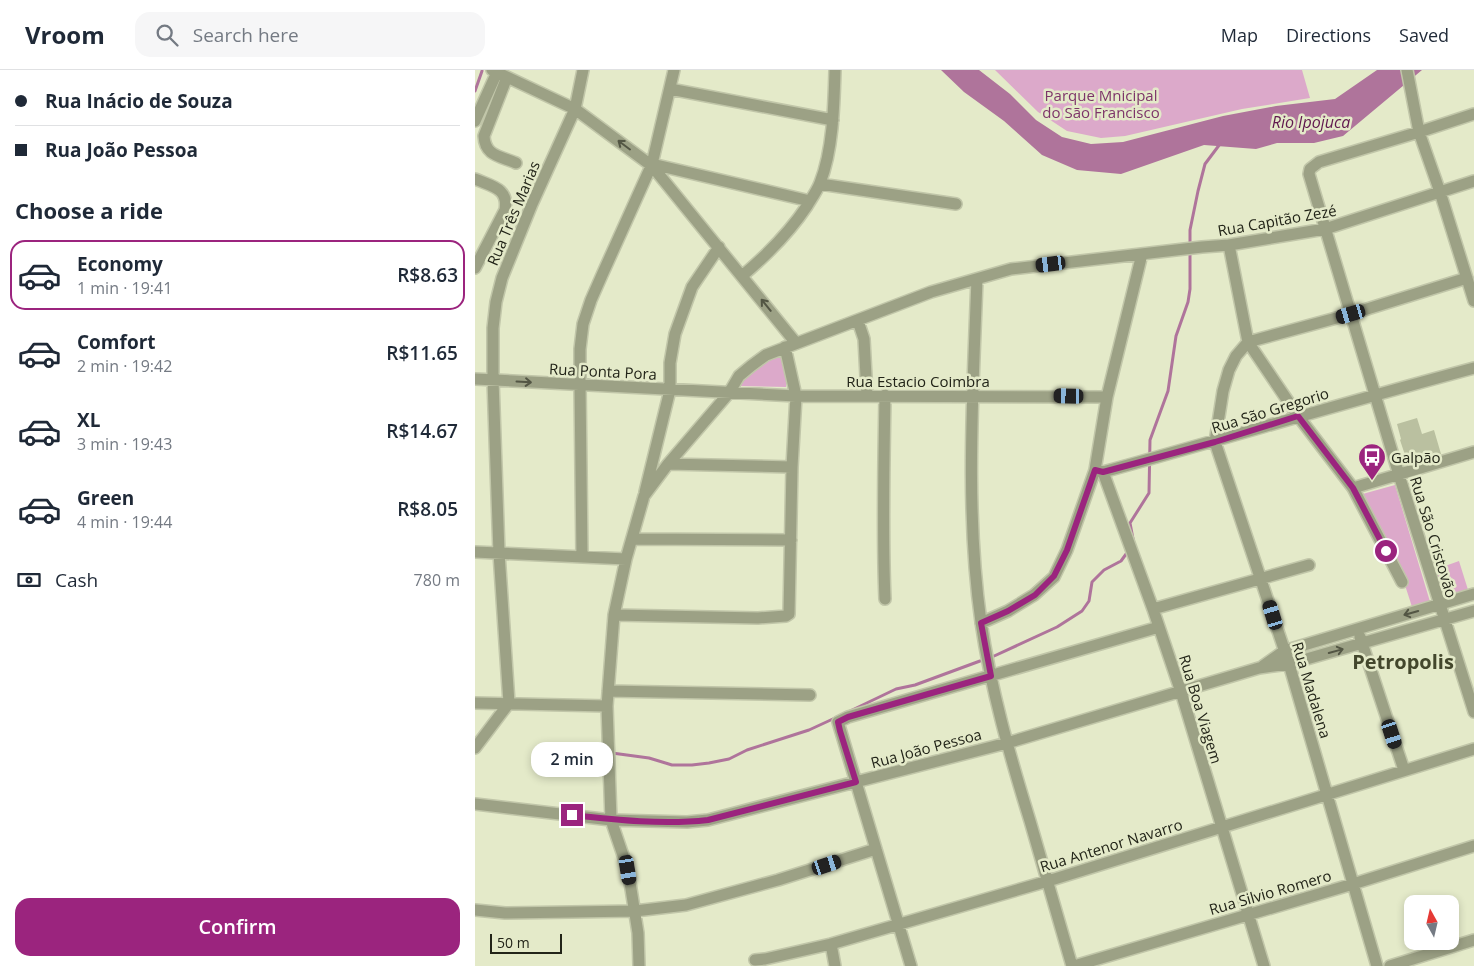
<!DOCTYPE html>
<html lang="en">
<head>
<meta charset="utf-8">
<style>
  :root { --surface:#fff; --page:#f6f6f7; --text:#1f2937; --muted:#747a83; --line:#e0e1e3; --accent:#9b247e }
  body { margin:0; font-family:"Open Sans",sans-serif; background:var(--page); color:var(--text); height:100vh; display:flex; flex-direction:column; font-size:19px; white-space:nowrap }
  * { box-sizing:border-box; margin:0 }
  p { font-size:16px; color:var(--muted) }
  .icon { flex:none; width:28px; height:28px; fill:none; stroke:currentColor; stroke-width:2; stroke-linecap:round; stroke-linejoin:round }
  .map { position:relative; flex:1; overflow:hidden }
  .sheet { display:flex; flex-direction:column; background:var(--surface); width:475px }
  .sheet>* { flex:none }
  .hud { display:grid; align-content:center; height:110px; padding:0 15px; background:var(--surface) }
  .needle { width:32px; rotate:352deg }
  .tools { position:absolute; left:929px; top:825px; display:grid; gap:10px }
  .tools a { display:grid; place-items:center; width:55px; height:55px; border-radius:10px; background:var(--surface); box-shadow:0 2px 8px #0003; font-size:25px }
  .scale { position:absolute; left:15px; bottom:12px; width:72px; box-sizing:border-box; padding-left:5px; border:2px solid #222418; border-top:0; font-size:14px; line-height:18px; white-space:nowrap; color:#222418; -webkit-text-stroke:4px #e4eac9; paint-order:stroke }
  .end { position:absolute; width:22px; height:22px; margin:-11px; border:6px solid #9b247e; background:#fff; box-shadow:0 0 0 2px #fff }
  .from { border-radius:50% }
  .bubble { position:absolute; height:35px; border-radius:15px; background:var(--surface); box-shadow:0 2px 8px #0003; font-size:16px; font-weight:600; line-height:35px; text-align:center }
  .car { position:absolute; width:15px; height:30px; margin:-15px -8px; border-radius:6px; box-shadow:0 0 4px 1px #0007; background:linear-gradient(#222 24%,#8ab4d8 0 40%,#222 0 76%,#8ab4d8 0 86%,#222 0) }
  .hud b { display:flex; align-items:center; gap:18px; height:48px; font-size:19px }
  .hud b+b { border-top:1px solid var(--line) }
  .hud i { width:12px; height:12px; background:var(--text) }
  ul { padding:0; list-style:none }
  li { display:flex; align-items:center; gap:15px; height:70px; margin:0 10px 8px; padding:0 5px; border:2px solid transparent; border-radius:15px }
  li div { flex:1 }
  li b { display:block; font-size:19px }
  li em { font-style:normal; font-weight:600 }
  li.current { border-color:var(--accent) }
  li>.icon { width:45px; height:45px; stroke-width:1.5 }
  h2 { padding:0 15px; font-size:22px; line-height:60px }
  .pay { display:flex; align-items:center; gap:12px; height:55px; padding:0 15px; font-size:19px }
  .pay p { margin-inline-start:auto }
  .cta { display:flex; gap:10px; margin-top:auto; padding:10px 15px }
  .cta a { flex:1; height:58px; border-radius:15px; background:var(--accent); color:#fff; font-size:20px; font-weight:600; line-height:58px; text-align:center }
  header { display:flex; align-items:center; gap:30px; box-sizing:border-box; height:70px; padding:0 25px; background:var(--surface); border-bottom:1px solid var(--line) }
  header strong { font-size:24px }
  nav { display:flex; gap:28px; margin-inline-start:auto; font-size:18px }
  .search { width:350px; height:45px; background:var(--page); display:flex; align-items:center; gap:12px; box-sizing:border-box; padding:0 18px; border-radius:15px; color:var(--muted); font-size:19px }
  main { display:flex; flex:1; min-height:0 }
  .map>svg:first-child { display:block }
  .green { fill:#dca9ca }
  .water { fill:#af749b }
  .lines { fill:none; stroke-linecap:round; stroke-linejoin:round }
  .stream { stroke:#af749b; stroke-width:3 }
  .building { fill:#bac0a0 }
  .minor-casing { stroke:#c1c6a9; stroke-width:14 }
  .minor { stroke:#9ca185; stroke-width:11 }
  .oneway { stroke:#535644 }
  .route { stroke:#9b247e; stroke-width:6 }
  .labels { text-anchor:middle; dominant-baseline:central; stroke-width:5; stroke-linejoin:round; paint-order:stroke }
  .park-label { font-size:15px; fill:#7d3469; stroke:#e4eac9 }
  .street-label { font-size:15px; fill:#222418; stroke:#e4eac9 }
  .poi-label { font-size:15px; fill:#222418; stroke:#e4eac9; text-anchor:start }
  .water-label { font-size:16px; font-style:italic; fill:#60184e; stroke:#e4eac9 }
  .district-label { font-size:20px; font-weight:bold; fill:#43472c; stroke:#e4eac9 }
</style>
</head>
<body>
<header>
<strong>Vroom</strong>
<div class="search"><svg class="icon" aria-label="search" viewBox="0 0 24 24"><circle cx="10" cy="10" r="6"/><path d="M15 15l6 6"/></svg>Search here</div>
<nav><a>Map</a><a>Directions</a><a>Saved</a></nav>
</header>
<main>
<section class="sheet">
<div class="hud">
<b><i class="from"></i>Rua Inácio de Souza</b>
<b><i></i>Rua João Pessoa</b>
</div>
<h2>Choose a ride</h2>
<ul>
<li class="current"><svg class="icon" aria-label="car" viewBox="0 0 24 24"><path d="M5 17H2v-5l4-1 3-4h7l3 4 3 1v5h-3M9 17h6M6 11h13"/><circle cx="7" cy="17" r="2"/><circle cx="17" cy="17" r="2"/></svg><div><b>Economy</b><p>1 min · 19:41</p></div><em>R$8.63</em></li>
<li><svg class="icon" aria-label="car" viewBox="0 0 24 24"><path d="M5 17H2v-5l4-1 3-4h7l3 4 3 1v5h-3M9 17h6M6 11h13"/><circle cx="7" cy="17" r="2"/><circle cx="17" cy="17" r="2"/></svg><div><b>Comfort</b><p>2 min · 19:42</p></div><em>R$11.65</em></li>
<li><svg class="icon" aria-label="car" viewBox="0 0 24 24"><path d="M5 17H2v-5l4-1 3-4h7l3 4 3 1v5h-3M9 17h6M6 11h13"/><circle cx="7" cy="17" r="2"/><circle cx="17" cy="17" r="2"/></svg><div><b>XL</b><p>3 min · 19:43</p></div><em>R$14.67</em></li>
<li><svg class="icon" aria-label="car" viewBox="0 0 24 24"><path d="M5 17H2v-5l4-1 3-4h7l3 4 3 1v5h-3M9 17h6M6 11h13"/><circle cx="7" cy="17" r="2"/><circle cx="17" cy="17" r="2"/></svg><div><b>Green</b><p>4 min · 19:44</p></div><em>R$8.05</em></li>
</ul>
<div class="pay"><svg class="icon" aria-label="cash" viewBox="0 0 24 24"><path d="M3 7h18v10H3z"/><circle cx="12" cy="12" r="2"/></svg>Cash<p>780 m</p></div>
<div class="cta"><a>Confirm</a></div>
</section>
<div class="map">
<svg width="999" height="896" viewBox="0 0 999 896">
  <rect width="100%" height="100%" fill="#e4eac9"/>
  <path class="green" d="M520,0H827L835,28L767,39L650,66L626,68L592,61L563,42Z
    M314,278L311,317L261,316L275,299Z
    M920,415L956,535L938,540L929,512L884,425Z
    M984,491L994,523L969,531L959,500Z"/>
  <path class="water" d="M466,0H504L535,24L561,50L587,67L616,74L648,72L748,46L801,36L860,29L902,0H947L868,66L839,73H802L781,79L729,75L646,104L602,100L567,85L529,51L489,22Z"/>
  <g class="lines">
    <path class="stream" d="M0,21L7,1
      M659,474L655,453L674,423L675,370L693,321L701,266L713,232L715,219V160L723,121L730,94L745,74
      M517,587L582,557L607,541L614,531L617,512L629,500L646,491L654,480
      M373,642L421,619L440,615L505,591
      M137,683L174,688L197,695H217L234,693L254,689L272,680L334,660L360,648
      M66,686L93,682H130"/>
  </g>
  <path class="building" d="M942,348L947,364L959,360L966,384L933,394L925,370L926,369L922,354Z"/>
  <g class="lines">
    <g class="minor-casing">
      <path id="minor" d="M17,0L100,39L177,96L321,273
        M932,0L944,62L965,122L999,231
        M32,7L9,66C10,86 25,86 41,93
        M195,19L358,50
        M999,44L944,62L844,92L835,99L834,104L924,405L999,642
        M0,51L23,0
        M177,94L335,131
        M0,109C16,116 34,118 30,140L0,198
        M345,114L481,134
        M754,175L773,272L823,346L878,418L927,512
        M267,206C292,185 314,163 332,136C336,129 342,121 345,113C358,80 359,36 360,0
        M502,209C498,322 490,440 506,552C516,620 535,686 555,751C569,799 583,848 597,896
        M383,251L389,269L392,325
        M773,272L761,286L754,300L748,321L740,372L814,594L902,896
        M773,272L876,244L992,208
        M0,309L321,326L632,327
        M410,325C409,393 407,461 410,529
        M193,394L317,397
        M620,400L628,402L678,539L706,622L789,896
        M628,402C752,368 875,331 999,298
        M878,418L999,382
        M170,422L195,320V293L200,264L217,217L244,177
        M157,469L316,470
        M0,482L151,489
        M107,487L105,315V279L108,254L116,230L127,205L177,94L199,0
        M678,539L834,495
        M139,545L283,548L311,546L314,544L317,397L321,326L310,277
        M506,553L533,541L559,525L579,507L592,480L620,400L632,327L667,184
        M885,567L929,700
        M788,596L809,581L999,524
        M133,621L335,625
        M0,633L132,636
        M0,678L34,633L24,483L18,310V258L21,232L27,208L57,134L100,39L108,0
        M0,734L136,750L212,752L233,750L532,673L784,598L814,594L999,541
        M0,840L30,843L160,841L211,835L303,810L401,779
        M356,874L360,896
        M280,890L290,889L356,874L573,811L999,679
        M164,896L163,863L153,800L136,750L132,636L139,545L151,489L169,426L193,394L254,323L264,306L276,296L291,285L456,222L536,199L727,177L754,175L850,159L999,111
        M436,896L363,652L373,647L684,557
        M599,896L878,814L999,776
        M915,896L999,870"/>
    </g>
    <use href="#minor" class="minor"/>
  </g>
  <defs><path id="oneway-shaft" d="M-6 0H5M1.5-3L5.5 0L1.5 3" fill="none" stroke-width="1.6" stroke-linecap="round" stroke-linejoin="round" transform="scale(1.25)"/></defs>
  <g class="oneway">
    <use href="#oneway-shaft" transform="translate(149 75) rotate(-143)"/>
    <use href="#oneway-shaft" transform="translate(291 235) rotate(-129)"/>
    <use href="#oneway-shaft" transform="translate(49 312) rotate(3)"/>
    <use href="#oneway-shaft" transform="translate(936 543) rotate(164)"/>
    <use href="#oneway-shaft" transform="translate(861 581) rotate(-15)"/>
  </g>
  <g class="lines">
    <path class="route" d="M97,745C142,750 188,755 233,750L381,712L365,661L363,652L373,647L516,606L506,553L533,541L560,525L579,506L592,480L620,400L628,402L740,372L823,346L878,418L911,481"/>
  </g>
  <defs>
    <g id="bus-pin" transform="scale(1.4375)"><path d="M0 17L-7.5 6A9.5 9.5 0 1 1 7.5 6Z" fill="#9b247e" stroke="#e4eac9"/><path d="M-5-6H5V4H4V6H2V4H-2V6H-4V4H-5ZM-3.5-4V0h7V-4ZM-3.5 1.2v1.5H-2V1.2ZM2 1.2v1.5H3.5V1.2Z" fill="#fff"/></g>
  </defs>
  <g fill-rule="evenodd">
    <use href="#bus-pin" x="897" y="387"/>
  </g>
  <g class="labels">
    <g class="park-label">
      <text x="626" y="25">Parque Mnicipal<tspan x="626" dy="17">do São Francisco</tspan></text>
    </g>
    <g class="street-label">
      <text transform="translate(38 143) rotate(-67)">Rua Três Marias</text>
      <text transform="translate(802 150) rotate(-10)">Rua Capitão Zezé</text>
      <text transform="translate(128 301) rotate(3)">Rua Ponta Pora</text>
      <text x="443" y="311">Rua Estacio Coimbra</text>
      <text transform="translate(795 340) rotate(-17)">Rua São Gregorio</text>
      <text transform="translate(959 467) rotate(73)">Rua São Cristovão</text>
      <text transform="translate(837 620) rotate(73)">Rua Madalena</text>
      <text transform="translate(726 639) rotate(73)">Rua Boa Viagem</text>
      <text transform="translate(451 678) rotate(-15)">Rua João Pessoa</text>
      <text transform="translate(636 775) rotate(-17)">Rua Antenor Navarro</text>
      <text transform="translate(795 822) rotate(-16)">Rua Silvio Romero</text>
    </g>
    <g class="poi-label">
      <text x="916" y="387">Galpão</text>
    </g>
    <g class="water-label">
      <text x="836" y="52">Rio Ipojuca</text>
    </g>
    <g class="district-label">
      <text x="928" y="591">Petropolis</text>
    </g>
  </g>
</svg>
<div class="tools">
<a><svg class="needle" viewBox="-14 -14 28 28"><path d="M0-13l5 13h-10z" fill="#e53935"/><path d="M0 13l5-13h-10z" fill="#747a83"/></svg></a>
</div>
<div class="scale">50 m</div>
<i class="end from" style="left:911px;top:481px"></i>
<i class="end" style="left:97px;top:745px"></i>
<div class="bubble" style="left:56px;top:672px;width:82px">2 min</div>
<i class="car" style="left:576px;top:194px;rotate:263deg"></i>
<i class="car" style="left:876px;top:244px;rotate:254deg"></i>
<i class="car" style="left:594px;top:326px;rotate:271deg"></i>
<i class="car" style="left:798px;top:545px;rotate:343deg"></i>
<i class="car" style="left:917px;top:664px;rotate:162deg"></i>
<i class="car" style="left:352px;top:795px;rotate:72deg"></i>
<i class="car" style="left:153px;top:800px;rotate:171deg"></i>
</div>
</main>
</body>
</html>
